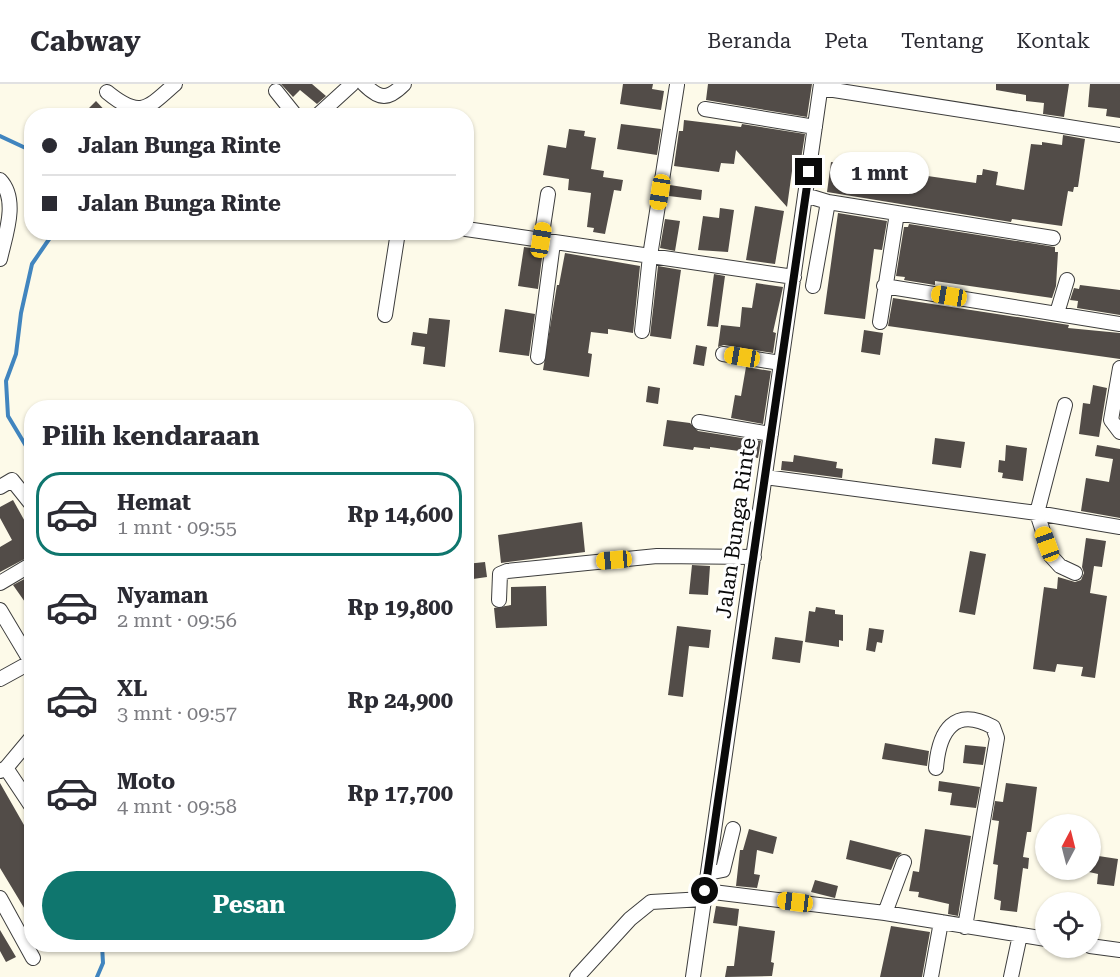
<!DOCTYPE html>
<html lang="id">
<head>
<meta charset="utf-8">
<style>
  :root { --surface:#fff; --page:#f2f2f3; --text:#2b2b33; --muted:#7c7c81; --line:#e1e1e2; --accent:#0f766e }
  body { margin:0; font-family:"Roboto Serif",serif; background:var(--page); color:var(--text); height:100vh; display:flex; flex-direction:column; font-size:22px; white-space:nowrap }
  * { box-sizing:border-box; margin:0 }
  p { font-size:20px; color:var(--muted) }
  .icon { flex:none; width:33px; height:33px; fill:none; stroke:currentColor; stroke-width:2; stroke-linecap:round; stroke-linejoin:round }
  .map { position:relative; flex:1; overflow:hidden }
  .panel { position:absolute; left:24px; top:316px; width:450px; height:552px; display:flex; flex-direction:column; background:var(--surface); border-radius:24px; box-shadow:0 2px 4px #0004 }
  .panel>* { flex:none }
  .guide { position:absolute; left:24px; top:24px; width:450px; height:132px; border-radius:24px; box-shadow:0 2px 4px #0004; display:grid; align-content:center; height:132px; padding:0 18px; background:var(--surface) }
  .needle { width:39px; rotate:7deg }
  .controls { position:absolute; left:1035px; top:730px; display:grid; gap:12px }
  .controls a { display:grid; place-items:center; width:66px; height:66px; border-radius:50%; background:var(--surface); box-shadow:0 2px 4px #0004; font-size:30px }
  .end { position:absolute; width:27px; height:27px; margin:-14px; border:8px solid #0a0a0a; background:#fff; box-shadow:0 0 0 3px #fff }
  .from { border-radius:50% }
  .bubble { position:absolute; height:42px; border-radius:21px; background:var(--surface); box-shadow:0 2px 4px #0004; font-size:20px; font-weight:700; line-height:42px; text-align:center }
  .car { position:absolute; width:18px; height:36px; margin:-18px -9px; border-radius:8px; box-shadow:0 0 4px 2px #0007; background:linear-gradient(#f5c518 24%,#345 0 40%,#f5c518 0 76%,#345 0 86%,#f5c518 0) }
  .guide b { display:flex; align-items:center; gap:21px; height:57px; font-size:22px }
  .guide b+b { border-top:2px solid var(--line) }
  .guide i { width:15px; height:15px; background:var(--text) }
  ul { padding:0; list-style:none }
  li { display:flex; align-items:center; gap:18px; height:84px; margin:0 12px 9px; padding:0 6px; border:3px solid transparent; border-radius:24px }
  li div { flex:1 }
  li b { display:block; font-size:22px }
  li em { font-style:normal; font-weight:700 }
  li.active { border-color:var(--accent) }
  li>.icon { width:54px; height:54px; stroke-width:1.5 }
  h2 { padding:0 18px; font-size:27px; line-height:72px }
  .primary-button { display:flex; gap:12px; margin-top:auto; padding:12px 18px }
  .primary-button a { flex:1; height:69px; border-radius:36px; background:var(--accent); color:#fff; font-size:24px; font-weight:700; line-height:69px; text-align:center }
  header { display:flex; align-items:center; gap:36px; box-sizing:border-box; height:84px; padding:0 30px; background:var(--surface); border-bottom:2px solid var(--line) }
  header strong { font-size:28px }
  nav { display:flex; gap:33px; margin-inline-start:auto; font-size:21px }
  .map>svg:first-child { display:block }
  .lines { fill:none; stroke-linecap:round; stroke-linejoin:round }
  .stream { stroke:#4185bf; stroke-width:4 }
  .building { fill:#524c48 }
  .minor-casing { stroke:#3d3d3d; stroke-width:16 }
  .minor { stroke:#fff; stroke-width:14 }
  .route { stroke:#0a0a0a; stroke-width:8 }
  .labels { text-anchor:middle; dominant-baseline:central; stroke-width:6; stroke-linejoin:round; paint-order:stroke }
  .street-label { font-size:21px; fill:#0a0a0a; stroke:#fff }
</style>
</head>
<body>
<header>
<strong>Cabway</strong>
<nav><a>Beranda</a><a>Peta</a><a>Tentang</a><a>Kontak</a></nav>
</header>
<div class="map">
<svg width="1120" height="893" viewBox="0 0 1120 893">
  <rect width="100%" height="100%" fill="#fdfae9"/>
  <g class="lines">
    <path class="stream" d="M0,52L32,67
      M32,372L8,332L6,297L16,270L21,229L32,180L54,148
      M97,893L103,879L102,861"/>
  </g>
  <path class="building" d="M281,0H312L326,12L317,20L300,6L293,13Z
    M623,0H653L652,5L664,7L661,26L620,20Z
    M708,0H812L807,33L706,16Z
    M996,0H1069L1064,33L1043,30L1044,19L1026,17V11L996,6Z
    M1090,0H1120V34L1106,32L1107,25L1088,23Z
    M96,17L110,32H81Z
    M684,36L741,43L742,40L805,50L799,88L792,87L787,123L736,66L734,80L721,79L719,88L674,82L679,47H683Z
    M621,40L661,45L657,71L617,65Z
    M569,45L585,47L584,52L596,54L591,85L604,87L603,93L623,96L621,107L614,106L605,150L593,148L594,144L587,143L591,109L568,106L569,95L543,91L548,61L566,64Z
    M1063,51L1085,55L1078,103H1074L1073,108L1068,107L1062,142L1012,135L1011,138L827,108L831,78L976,99L977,91H982L983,85L998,88L996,101L1024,106L1031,60L1042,61V58L1062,61Z
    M670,101L702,106L701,116L669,112Z
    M755,122L784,127L775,180L746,176Z
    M720,124L734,126L728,168L698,166L703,132L719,134Z
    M838,129L887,137L882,166L874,165L865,235L824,230Z
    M665,135L680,137L675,167L660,164Z
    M909,140L1055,163V168H1058L1056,202L1052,214L935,197V201L904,196L905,193L896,192L904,143H908Z
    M524,163L543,166L538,205L518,202Z
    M565,169L640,182L633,249L608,245V250L591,248L588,269L592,270L589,293L543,286L557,201H559Z
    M658,182L681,186L671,255L650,252Z
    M714,190L725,192L718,243L707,242Z
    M756,199L783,203L773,248L776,249L773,269L724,261L718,263L721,241L740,243L742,223L752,224Z
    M1080,201L1120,206V231L1077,224L1078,217L1070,216L1074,204L1079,205Z
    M893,214L1069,241L1068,244L1120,249V275L888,242Z
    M505,225L535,230L529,272L499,268Z
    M429,234L450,236L445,283L423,280L425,263L411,261L413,248L427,250Z
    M864,246L883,249L880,271L861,268Z
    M696,261L707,263L704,282L693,280Z
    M746,283L771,287L763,340L731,334L735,311L741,312Z
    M1093,301L1107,304L1099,353L1079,350L1083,319L1090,320Z
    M648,302L660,304L658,320L646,318Z
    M667,336L690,339L698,347L761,357L758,374L746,372V368L710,363V365L694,363L693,366L663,362Z
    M935,354L965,358L961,384L932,380Z
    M1006,361L1027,364L1023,397L1002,394L1003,389L998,388L999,376L1005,377Z
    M1097,361L1120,365V434L1081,427L1086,394L1109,398L1113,375L1095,372Z
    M794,371L837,378L836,384L843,385L842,394L781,386L782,377L793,378Z
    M13,416L32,450V471L0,488V463L12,456L0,434V423Z
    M582,438L585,468L501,479L498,451Z
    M1086,454L1106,457L1102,483L1094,482L1090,509L1107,512L1095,594L1081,592L1083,583L1057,580L1055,588L1033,585L1044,503L1057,505L1058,493L1075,498L1081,496L1084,489L1082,483Z
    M970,467L986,470L975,531L959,528Z
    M485,478L487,493L466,496V480Z
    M692,481L710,482L708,511L689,510Z
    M32,491V528L13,501Z
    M546,502L547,542L496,544L494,524L511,521V503Z
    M816,523L835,526V530L843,531V557L839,556V563L805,558L809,527L815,528Z
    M677,542L711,546L709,564L689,562L683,613L668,611Z
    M869,544L884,546L882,559L877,558L875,568L866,566Z
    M775,553L803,557L800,579L772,575Z
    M885,659L929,667L927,682L882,675Z
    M965,661L986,663L983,681L963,679Z
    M939,697L980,703L976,724L950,721L952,709L938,707Z
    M0,699L32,755V837L0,784Z
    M1006,699L1037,703L1031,748H1027L1023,773L1029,774L1028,785L1023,784L1017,828L1000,826L1001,817L994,815L998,781L993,780L999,737L992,736L995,717L1003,718Z
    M749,745L777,753L773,770L757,766L754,790L760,791L757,804L736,802L740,766H743Z
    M925,745L971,752L958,832L948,830L949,820L918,813L919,808L909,807L913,787L919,788Z
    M850,756L902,769L896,774L891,786L846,775Z
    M1092,771L1118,775L1114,802L1097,800L1098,790L1089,788Z
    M815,796L838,802L835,814L811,808Z
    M716,822L739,825L737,842L713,839Z
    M739,842L775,847L771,878L774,879L772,892L725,893L727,882H734Z
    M891,842L930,848L922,893H880Z
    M0,846L16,873L6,878L0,867Z"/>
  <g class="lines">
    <g class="minor-casing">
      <path id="minor" d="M364,0C380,16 388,16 404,0
        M821,4L1120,51
        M276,7L296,32
        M107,8C140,35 147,25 175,0
        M705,25L815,43
        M317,32L352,0
        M0,96C19,116 5,152 0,175
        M805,111L828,118L1053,154
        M466,145L794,193
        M541,156L548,110
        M813,202L828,118
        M884,202L1120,240
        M1057,229L1067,196
        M385,231L398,148
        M880,238L897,129
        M642,247L650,172L677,1
        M723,270L781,279
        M538,273L553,159
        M1120,284L1111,336L1120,348
        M1065,321L1037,429L1051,472L1060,482L1075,489
        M699,338L771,350
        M765,393L1037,429L1120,443
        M0,403L12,396L32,421
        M0,499L32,480
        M499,516L500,490L507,487L657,472L754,473
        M0,526L31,578L0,595
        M6,684L32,653
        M936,684C939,647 954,622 993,643L997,654L965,843
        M0,687L6,684L32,723
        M708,789L723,786L733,745
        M705,807L885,829L1046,855
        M0,814L33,874
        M885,829L904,778
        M1090,862L1120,866
        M577,893L630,835L651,818L704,815
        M693,893L821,0
        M931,893L941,838
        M1011,893L1020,851"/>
    </g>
    <use href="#minor" class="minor"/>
  </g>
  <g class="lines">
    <path class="route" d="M705,807L809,88"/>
  </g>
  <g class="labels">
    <g class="street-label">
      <text transform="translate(736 444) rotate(-82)">Jalan Bunga Rinte</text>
    </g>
  </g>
</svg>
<div class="controls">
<a><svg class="needle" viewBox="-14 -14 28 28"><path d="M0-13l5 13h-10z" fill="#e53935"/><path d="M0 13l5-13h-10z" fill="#7c7c81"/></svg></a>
<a><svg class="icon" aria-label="locate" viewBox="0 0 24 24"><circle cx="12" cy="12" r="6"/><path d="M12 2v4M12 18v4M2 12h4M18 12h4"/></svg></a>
</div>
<i class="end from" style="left:705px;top:807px"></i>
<i class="end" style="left:809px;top:88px"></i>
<div class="bubble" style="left:830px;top:68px;width:99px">1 mnt</div>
<i class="car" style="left:660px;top:108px;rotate:189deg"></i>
<i class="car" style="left:541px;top:156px;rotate:9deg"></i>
<i class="car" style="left:949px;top:212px;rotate:279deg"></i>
<i class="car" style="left:742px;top:273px;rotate:279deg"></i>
<i class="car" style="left:1047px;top:460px;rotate:340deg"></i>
<i class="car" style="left:614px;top:476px;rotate:265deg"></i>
<i class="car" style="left:795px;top:818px;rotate:277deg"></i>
<div class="guide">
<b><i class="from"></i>Jalan Bunga Rinte</b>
<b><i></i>Jalan Bunga Rinte</b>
</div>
<section class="panel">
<h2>Pilih kendaraan</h2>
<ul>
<li class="active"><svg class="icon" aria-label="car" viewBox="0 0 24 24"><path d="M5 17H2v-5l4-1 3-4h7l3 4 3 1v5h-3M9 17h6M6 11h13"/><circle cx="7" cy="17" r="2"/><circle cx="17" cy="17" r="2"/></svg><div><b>Hemat</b><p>1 mnt · 09:55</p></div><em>Rp 14,600</em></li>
<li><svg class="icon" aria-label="car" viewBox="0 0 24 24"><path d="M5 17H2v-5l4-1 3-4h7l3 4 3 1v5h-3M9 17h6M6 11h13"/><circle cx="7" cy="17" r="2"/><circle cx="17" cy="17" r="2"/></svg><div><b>Nyaman</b><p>2 mnt · 09:56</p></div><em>Rp 19,800</em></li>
<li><svg class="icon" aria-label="car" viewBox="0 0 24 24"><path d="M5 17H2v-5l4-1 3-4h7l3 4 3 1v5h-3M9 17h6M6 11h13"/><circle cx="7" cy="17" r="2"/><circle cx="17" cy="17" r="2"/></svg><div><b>XL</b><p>3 mnt · 09:57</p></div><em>Rp 24,900</em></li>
<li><svg class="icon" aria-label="car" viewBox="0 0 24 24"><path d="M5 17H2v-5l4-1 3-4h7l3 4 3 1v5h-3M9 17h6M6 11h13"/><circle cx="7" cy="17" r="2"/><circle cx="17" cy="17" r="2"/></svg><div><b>Moto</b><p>4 mnt · 09:58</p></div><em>Rp 17,700</em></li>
</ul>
<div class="primary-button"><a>Pesan</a></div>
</section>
</div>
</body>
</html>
